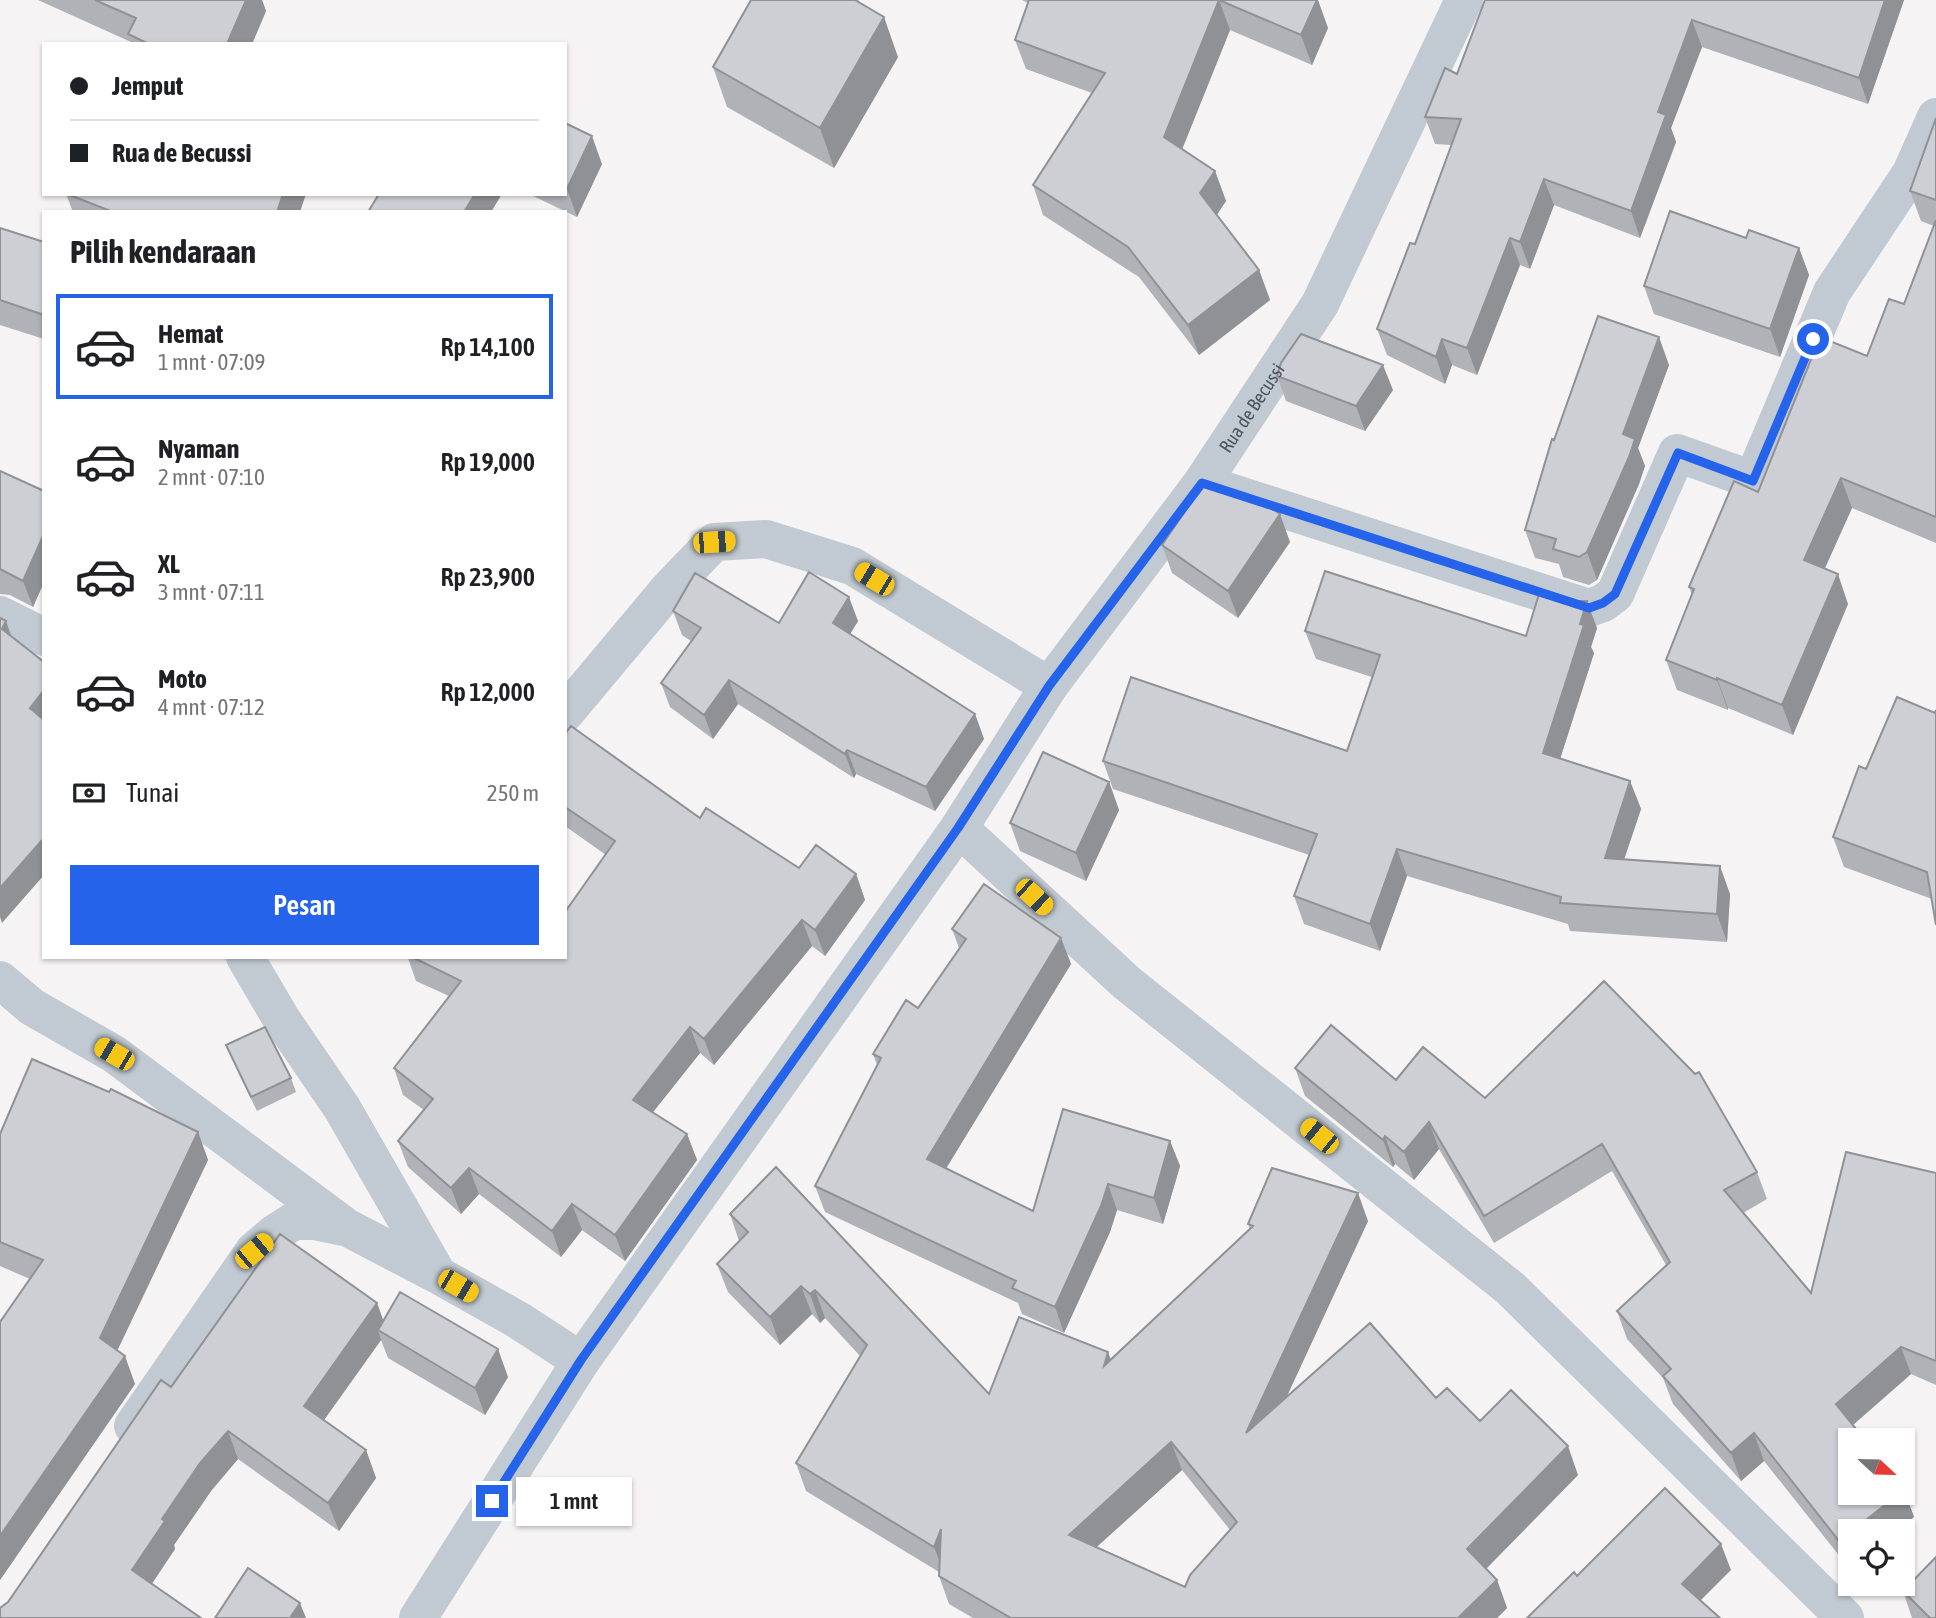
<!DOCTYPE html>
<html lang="id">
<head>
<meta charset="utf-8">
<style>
  :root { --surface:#fff; --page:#f6f6f6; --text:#202124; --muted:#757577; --line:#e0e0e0; --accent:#2563eb }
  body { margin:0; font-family:"Asap Condensed",sans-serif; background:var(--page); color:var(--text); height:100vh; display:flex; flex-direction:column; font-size:26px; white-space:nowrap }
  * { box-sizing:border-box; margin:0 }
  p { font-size:23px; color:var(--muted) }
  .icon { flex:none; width:38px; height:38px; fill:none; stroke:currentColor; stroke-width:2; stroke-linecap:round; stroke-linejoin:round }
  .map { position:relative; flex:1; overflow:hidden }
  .drawer { position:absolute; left:42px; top:210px; width:525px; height:749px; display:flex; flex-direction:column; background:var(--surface); border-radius:0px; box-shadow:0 2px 5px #0004 }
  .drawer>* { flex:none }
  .guide { position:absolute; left:42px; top:42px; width:525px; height:154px; border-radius:0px; box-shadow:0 2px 5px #0004; display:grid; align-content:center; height:154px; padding:0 28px; background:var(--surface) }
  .needle { width:46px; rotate:112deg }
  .fabs { position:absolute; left:1838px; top:1428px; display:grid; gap:14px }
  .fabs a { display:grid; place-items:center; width:77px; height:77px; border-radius:0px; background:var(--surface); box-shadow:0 2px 5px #0004; font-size:35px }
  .end { position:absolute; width:32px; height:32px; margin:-16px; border:9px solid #2563eb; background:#fff; box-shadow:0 0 0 4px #fff }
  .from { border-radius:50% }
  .bubble { position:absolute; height:49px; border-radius:0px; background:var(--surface); box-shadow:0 2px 5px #0004; font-size:23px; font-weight:600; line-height:49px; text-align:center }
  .car { position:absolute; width:21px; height:42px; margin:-21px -10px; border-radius:9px; box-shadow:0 0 5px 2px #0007; background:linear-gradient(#f5c518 24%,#345 0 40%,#f5c518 0 76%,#345 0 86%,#f5c518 0) }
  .guide b { display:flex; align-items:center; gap:24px; height:66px; font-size:26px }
  .guide b+b { border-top:2px solid var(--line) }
  .guide i { width:18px; height:18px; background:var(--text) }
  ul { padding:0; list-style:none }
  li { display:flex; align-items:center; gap:21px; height:105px; margin:0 14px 10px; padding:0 14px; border:4px solid transparent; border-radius:0px }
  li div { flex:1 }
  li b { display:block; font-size:26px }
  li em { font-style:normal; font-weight:600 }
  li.selected { border-color:var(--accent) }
  li>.icon { width:63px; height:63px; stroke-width:1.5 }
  h2 { padding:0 28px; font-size:32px; line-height:84px }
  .pay { display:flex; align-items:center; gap:18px; height:77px; padding:0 28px; font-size:26px }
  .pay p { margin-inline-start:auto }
  .action { display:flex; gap:14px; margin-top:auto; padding:14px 28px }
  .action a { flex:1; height:80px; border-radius:0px; background:var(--accent); color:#fff; font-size:28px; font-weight:600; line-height:80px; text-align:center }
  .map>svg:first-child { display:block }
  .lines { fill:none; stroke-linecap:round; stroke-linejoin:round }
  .minor { stroke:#c1cad2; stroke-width:38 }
  .tertiary { stroke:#c1cad2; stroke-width:38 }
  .wall { fill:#b0b2b7; fill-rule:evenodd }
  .shaded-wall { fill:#909195 }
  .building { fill:#cdcfd5; stroke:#909195; stroke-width:2; fill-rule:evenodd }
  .route { stroke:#2563eb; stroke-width:9 }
  .labels { text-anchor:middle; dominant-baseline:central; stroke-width:6; stroke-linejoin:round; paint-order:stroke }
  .street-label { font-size:19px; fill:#4a5661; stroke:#fff }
</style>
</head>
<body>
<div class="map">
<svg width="1936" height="1618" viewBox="0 0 1936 1618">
  <rect width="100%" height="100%" fill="#f5f3f3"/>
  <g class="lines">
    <path class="minor" d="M1214,487L1589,608L1603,603L1615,594L1677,453L1753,480L1832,292L1911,173L1936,117
      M0,615L44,637
      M565,713L668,590L714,542L766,539L852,566L1049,686
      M959,828L1127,983L1510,1288L1845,1618
      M245,957L282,1020L342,1108L438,1275
      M0,980L32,1007L114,1054L342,1224
      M133,1426L254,1251L275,1233L294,1221H314L348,1228L438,1275L518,1320L581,1361"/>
    <path class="tertiary" id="s1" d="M418,1618L581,1361L959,828L1049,686L1202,483L1320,304L1464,0"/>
  </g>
  <path class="wall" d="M38,0H262L266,11L252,44H132L131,42Z
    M751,0H858L898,57L834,168L727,107L713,67Z
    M1022,0H1317L1328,28L1312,65L1230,30L1182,149L1215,171L1226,201L1217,215L1259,270L1270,300L1199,355L1139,277L1043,215L1033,185L1092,93L1026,69L1015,40L1028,3Z
    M1485,0H1904L1868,104L1702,47L1671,128L1676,142L1640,238L1554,205L1530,269L1520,265L1477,375L1452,365L1445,384L1387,355L1377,329L1415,244L1452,145L1435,144L1425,117L1457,74Z
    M1936,118V543L1852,508L1825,568L1848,604L1793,735L1728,708V710L1677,690L1666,660L1692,595L1689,587L1758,492L1867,356L1904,304L1934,226L1921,221L1910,191Z
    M565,123L602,164L577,217L529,194H565Z
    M66,194L300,212H73Z
    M0,228L44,242V339L0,325Z
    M1746,238L1799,248L1809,275L1780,357L1654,314L1644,286Z
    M1669,365L1638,448L1645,466L1639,484L1597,580L1589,585L1563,577L1559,564L1535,558L1525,530L1554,440Z
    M1277,376L1393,390L1365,431L1286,401Z
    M0,471L44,491V582L33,607L10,595L0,594Z
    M1290,542L1238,618L1172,573L1162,545Z
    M673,611L779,623L858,621L850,634L975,714L984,739L935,811L856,774L854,778L738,704L713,739L670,707L661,683L691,641L682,635Z
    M1597,628L1591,647L1594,653L1560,759L1630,781L1641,809L1624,860L1730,894L1727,942L1570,931L1568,924L1407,876L1380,951L1304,924L1294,896L1309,855L1113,789L1103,761L1347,751L1372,677L1316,659L1305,631L1526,636Z
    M1935,713L1932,899L1844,867L1833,837L1866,769Z
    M565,734L700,818L799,868L856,874L865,900L825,956L812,946L714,1065L700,1053L653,1112L687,1134L697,1160L625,1261L582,1230L561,1257L479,1194L461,1214L408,1167L398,1141L424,1110L403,1095L394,1068L449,996L416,981L408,958L407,957H565L606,855L565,826Z
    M1109,782L1119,810L1086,881L1020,851L1010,823Z
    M952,929L1061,938L1071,964L946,1168L1033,1211L1170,1141L1180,1166L1163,1224L1117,1210L1110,1232L1064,1333L1022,1314L1018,1303L825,1212L815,1186L877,1065L873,1054L918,1008L959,948Z
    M226,1045L291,1078L296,1092L257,1111L232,1059Z
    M1295,1068L1396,1080L1485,1098L1757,1172L1767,1199L1743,1213L1811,1293L1936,1173V1385L1911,1374L1853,1425L1904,1490L1914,1517L1850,1531L1849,1568L1764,1461L1741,1481L1673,1404L1663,1378L1627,1339L1617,1311L1666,1265L1612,1171L1494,1243L1439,1149L1414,1180L1395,1164L1393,1167L1305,1096Z
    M198,1132L208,1160L117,1350L135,1384L0,1580V1322L30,1279L0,1266V1134Z
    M730,1214L989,1394L1108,1352L1110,1359L1250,1229L1248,1224L1368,1221L1286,1397L1436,1398L1480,1421L1578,1475L1486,1569L1497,1580L1507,1608L1497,1618H973L949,1604L939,1576V1572L806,1491L796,1463L860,1356L825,1318L820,1323L812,1314L780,1345L728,1292L717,1264L739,1241ZM1182,1470L1230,1530L1185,1587L1096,1547Z
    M377,1303L383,1320L508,1377L485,1415L388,1358L381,1340L324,1420L366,1450L376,1478L339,1531L238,1459L211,1491L174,1545L175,1549L152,1584L8,1602L171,1387Z
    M1903,1591L1936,1618H1912Z"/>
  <path class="shaded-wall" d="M246,0H262L266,11L252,44H227Z
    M1219,0L1230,30L1175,167L1164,137Z
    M1317,0H1318L1328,28L1312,65L1301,35Z
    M1885,0H1904L1868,104L1859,78Z
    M884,17L898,57L834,168L820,128Z
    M1692,20L1702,47L1671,128L1676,142L1640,238L1631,211L1658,112Z
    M592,136L602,164L577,217L567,189Z
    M1215,171L1226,201L1211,223L1200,193Z
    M1544,179L1554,205L1530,269L1520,242Z
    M283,194H306L300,212H277Z
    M475,194H502L491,212H464Z
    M1510,238L1520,265L1477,375L1467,348Z
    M1799,248L1809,275L1780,357L1770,329Z
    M1259,270L1270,300L1199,355L1188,325Z
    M1659,337L1669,365L1638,448L1645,466L1639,484L1597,580L1587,552L1623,434Z
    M1442,339L1452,365L1445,384L1436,357Z
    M1383,365L1393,390L1365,431L1356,406Z
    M1841,478L1852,508L1815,590L1804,560Z
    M1280,514L1290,542L1238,618L1228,591Z
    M43,536L44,539V582L33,607L23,581Z
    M1838,574L1848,604L1793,735L1782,705Z
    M849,597L858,621L842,647L833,623Z
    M1587,601L1597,628L1591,647L1594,653L1553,781L1543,753Z
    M6,621L15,647L2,629Z
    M1717,678L1728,708V710L1717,680Z
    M729,680L738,704L713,739L704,715Z
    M44,690V728L30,708Z
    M975,714L984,739L935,811L926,787Z
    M847,750L856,774L854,778L845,754Z
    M1630,781L1641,809L1615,886L1605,858Z
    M1109,782L1119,810L1086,881L1076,853Z
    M44,838V875L2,923L0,917V888Z
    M1397,849L1407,876L1380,951L1370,924Z
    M1720,866L1730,894L1727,942L1717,914Z
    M856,874L865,900L825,956L815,930Z
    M802,920L812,946L714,1065L704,1039Z
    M1061,938L1071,964L936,1185L927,1159Z
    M690,1027L700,1053L642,1126L633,1100Z
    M1429,1122L1439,1149L1414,1180L1404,1152Z
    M198,1132L208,1160L110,1366L100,1338Z
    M687,1134L697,1160L625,1261L615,1235Z
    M1385,1136L1395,1164L1393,1167L1383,1140Z
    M1170,1141L1180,1166L1163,1224L1154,1198Z
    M469,1168L479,1194L461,1214L451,1188Z
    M1108,1184L1117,1210L1110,1232L1064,1333L1055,1307Z
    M1358,1193L1368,1221L1257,1461L1246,1433Z
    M572,1204L582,1230L561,1257L552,1231Z
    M801,1286L812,1314L780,1345L770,1317Z
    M815,1290L825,1318L820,1323L810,1294Z
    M377,1303L387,1331L378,1330L381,1340L314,1434L304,1406Z
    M1901,1347L1911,1374L1846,1431L1836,1404Z
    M498,1349L508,1377L485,1415L475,1388Z
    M1108,1352L1118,1380L1104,1366Z
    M125,1356L135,1384L0,1580V1536Z
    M228,1431L238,1459L211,1491L174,1545L175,1549L142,1598L132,1570L162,1519L200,1463Z
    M1754,1433L1764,1461L1741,1481L1731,1453Z
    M1171,1442L1182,1470L1079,1563L1069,1535Z
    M1568,1446L1578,1475L1477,1578L1467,1549Z
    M366,1450L376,1478L339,1531L328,1503Z
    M1904,1490L1914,1517L1896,1531H1852L1900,1493H1902Z
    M941,1529L945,1575L934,1547Z
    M1850,1533V1568H1849L1839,1541Z
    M1721,1544L1731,1570L1691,1610L1682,1584Z
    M1497,1580L1507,1608L1497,1618H1458Z
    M300,1603L306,1618H290Z"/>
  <path class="building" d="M95,0H246L227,44H149L128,34L136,18Z
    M751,0H855L884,17L820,128L713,67Z
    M1029,0H1317L1301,35L1219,0L1164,137L1215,171L1200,193L1259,270L1188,325L1128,247L1033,185L1105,73L1015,40Z
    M1485,0H1885L1859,78L1692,20L1658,112L1666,115L1631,211L1544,179L1520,242L1510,238L1467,348L1442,339L1436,357L1377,329L1410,243L1415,244L1461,119L1425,117L1445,68L1457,74Z
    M1936,118V200L1910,191Z
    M565,123L592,136L567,189H565Z
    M67,194H283L277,212H113Z
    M379,194H475L464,212H368Z
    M1670,211L1746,238L1749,230L1799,248L1770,329L1644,286Z
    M1936,220V517L1841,478L1804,560L1838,574L1782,705L1717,678V680L1666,660L1694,589L1689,587L1734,481L1758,492L1820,337L1867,356L1889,299L1904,304Z
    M0,228L44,242V315L0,300Z
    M1598,316L1659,337L1623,434L1635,439L1629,457L1587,552L1579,557L1553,549L1556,539L1525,530L1552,439L1554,440Z
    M1301,334L1383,365L1356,406L1277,376L1281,363Z
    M0,471L44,491V537L43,536L23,581L0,569Z
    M1205,482L1259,500L1280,514L1228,591L1162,545Z
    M1325,571L1526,636L1540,591L1572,601H1587L1580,624L1584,625L1543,753L1630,781L1605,858L1720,866L1717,914L1560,903L1561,897L1397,849L1370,924L1294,896L1317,834L1103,761L1131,677L1347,751L1380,655L1305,631Z
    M809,572L849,597L833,623L975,714L926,787L847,750L845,754L729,680L704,715L661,683L701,628L673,611L695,573L779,623Z
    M0,618L6,621L2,629L44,662V690L30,708L44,720V838L0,888Z
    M1897,697L1935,713L1936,710V925L1927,872L1833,837L1859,766L1866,769Z
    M571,726L700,818L706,808L799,868L816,845L856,874L815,930L802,920L704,1039L690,1027L633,1100L687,1134L615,1235L572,1204L552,1231L469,1168L451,1188L398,1141L433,1099L394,1068L461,981L412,957H565V912L615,841L565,807V734Z
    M1043,752L1109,782L1076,853L1010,823Z
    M984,884L1061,938L927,1159L1033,1211L1063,1109L1170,1141L1154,1198L1108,1184L1101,1206L1055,1307L1012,1288L1016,1281L815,1186L881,1058L873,1054L906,1000L918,1008L966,939L952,929Z
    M1604,981L1695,1074L1699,1072L1757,1172L1724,1190L1811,1293L1846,1152L1936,1173V1361L1901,1347L1836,1404L1865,1440H1850V1493H1900L1852,1531H1850V1533L1839,1541L1754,1433L1731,1453L1663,1376L1671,1369L1617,1311L1670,1262L1602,1144L1484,1216L1429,1122L1404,1152L1385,1136L1383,1140L1295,1068L1331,1025L1396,1080L1423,1047L1485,1098Z
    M265,1027L291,1078L251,1097L226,1045Z
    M32,1059L109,1092L111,1089L198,1132L100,1338L125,1356L0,1536V1322L43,1260L0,1242V1134Z
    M776,1167L989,1394L1019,1317L1108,1352L1104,1366L1253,1226L1248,1224L1272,1168L1358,1193L1246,1433L1370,1323L1436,1398L1447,1388L1480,1421L1511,1390L1568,1446L1467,1549L1497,1580L1458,1618H1011L939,1576L941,1529L934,1547L796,1463L867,1345L815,1290L810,1294L801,1286L770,1317L717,1264L748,1232L730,1214ZM1171,1442L1237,1522L1190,1575L1185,1587L1069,1535Z
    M280,1234L377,1303L304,1406L366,1450L328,1503L228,1431L200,1463L162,1519L165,1521L132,1570L201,1618H0V1608L8,1602L161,1380L171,1387Z
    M400,1292L498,1349L475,1388L378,1330Z
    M1665,1488L1721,1544L1682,1584L1720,1618H1527L1574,1572L1577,1576Z
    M1936,1557V1618H1930L1903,1591Z
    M248,1568L300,1603L290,1618H215Z"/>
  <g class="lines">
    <path class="route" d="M492,1501L581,1360L958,828L1049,686L1202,483L1589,608L1603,603L1615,594L1678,453L1753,481L1813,339"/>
  </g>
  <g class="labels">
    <g class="street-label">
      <text stroke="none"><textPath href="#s1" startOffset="1470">Rua de Becussi</textPath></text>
    </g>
  </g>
</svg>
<div class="fabs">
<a><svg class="needle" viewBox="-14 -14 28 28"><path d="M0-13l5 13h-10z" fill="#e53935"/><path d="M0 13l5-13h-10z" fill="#757577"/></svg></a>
<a><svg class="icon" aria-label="locate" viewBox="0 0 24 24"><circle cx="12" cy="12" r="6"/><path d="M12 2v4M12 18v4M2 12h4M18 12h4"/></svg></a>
</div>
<i class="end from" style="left:1813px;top:339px"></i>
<i class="end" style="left:492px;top:1501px"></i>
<div class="bubble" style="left:516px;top:1477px;width:116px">1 mnt</div>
<i class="car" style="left:714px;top:542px;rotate:86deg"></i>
<i class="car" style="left:874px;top:579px;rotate:301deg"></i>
<i class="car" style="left:1034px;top:897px;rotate:133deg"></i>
<i class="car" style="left:114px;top:1054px;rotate:300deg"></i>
<i class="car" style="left:1319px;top:1136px;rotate:309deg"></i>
<i class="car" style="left:254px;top:1251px;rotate:50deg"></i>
<i class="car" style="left:458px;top:1286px;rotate:120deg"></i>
<div class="guide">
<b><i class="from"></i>Jemput</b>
<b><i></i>Rua de Becussi</b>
</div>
<section class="drawer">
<h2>Pilih kendaraan</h2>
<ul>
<li class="selected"><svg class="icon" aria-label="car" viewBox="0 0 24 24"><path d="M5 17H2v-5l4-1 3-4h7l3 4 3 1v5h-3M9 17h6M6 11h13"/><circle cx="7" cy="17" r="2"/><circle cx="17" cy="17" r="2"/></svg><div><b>Hemat</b><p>1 mnt · 07:09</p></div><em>Rp 14,100</em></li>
<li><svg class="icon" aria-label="car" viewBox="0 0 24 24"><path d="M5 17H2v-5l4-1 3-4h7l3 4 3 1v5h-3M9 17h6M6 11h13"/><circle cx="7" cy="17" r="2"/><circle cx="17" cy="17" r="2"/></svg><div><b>Nyaman</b><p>2 mnt · 07:10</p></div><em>Rp 19,000</em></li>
<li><svg class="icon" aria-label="car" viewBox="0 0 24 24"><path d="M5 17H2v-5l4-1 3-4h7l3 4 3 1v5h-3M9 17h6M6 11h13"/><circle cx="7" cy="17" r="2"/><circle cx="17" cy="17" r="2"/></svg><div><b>XL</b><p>3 mnt · 07:11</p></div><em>Rp 23,900</em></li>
<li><svg class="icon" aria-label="car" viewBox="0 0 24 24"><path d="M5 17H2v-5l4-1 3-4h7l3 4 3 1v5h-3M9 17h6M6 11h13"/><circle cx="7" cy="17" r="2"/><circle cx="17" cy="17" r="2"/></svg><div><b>Moto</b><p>4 mnt · 07:12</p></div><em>Rp 12,000</em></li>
</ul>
<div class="pay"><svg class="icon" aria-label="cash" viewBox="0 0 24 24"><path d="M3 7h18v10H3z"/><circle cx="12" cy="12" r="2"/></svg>Tunai<p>250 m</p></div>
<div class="action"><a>Pesan</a></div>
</section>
</div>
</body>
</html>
